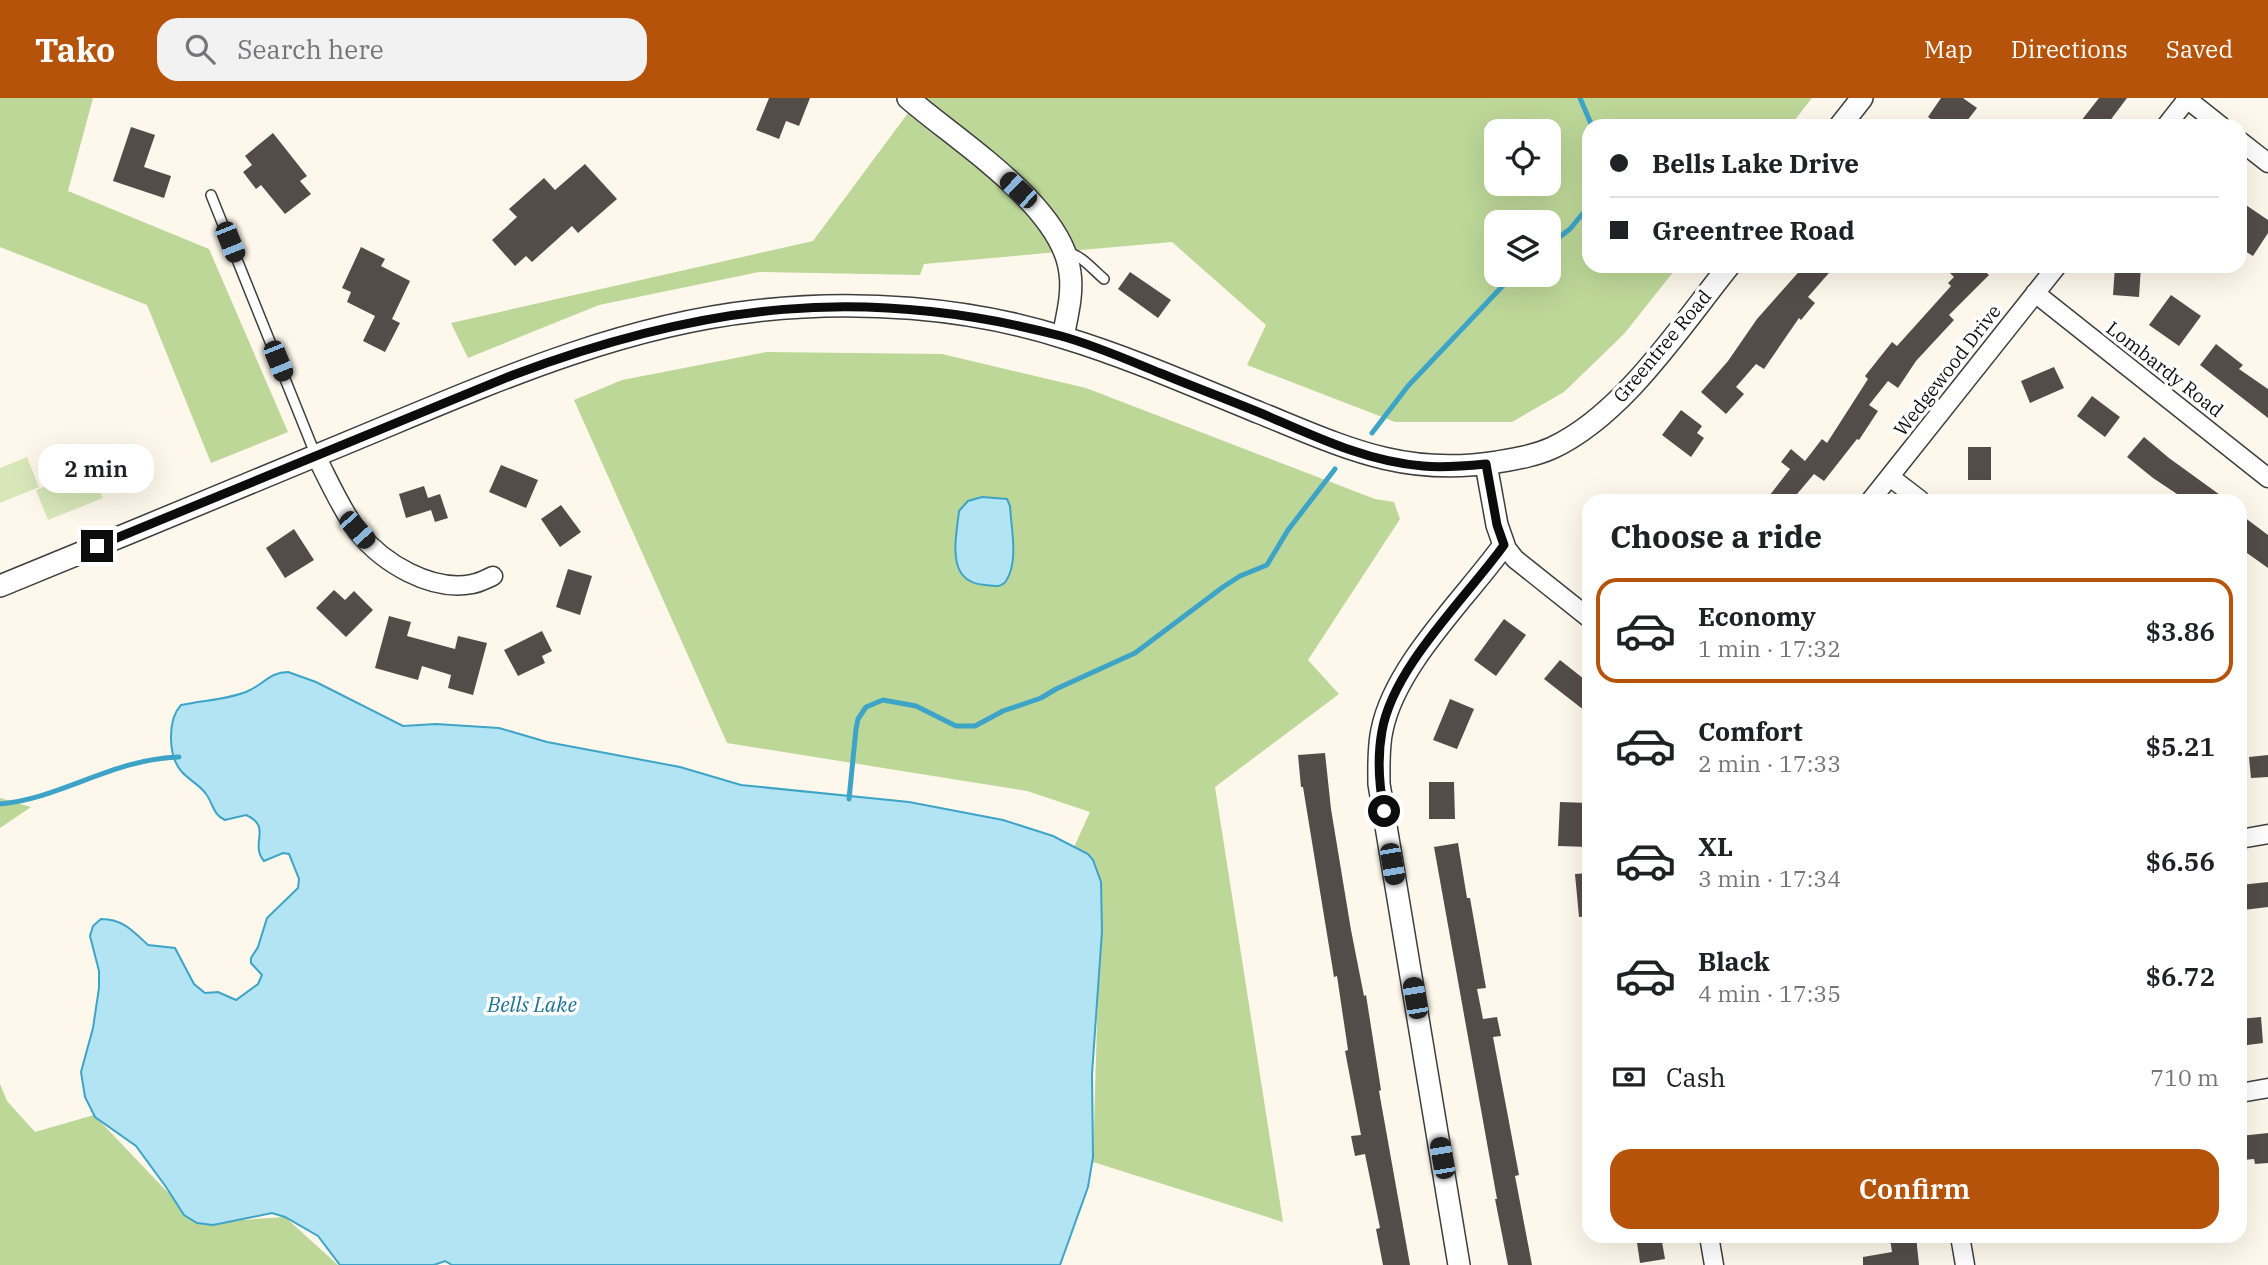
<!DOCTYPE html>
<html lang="en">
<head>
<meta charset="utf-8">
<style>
  :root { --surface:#fff; --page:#f2f2f2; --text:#202124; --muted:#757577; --line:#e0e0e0; --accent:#b45309 }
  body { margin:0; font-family:"IBM Plex Serif",serif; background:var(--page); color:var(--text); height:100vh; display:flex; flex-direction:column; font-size:26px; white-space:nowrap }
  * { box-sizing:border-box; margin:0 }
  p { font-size:23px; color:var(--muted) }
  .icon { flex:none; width:38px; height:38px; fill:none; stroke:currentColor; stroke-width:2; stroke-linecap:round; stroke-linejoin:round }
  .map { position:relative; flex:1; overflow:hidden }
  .panel { position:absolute; left:1582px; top:396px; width:665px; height:749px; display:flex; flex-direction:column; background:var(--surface); border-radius:21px; box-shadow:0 7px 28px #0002 }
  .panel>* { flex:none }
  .banner { position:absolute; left:1582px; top:21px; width:665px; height:154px; border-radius:21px; box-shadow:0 7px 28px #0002; display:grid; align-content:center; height:154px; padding:0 28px; background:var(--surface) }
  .fabs { position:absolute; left:1484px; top:21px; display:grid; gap:14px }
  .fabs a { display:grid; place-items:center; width:77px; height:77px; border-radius:14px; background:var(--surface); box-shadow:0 7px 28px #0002; font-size:35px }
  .end { position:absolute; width:32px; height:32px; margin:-16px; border:9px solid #0c0c0c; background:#fff; box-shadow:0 0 0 4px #fff }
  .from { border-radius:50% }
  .bubble { position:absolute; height:49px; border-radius:21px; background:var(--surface); box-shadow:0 7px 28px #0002; font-size:23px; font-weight:600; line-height:49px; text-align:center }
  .car { position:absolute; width:21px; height:42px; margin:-21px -10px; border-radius:9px; box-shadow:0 0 5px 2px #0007; background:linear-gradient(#222 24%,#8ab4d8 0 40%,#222 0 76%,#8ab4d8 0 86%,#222 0) }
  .banner b { display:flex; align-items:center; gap:24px; height:66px; font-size:26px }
  .banner b+b { border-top:2px solid var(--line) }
  .banner i { width:18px; height:18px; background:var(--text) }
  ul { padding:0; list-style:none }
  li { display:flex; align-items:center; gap:21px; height:105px; margin:0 14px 10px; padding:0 14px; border:4px solid transparent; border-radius:21px }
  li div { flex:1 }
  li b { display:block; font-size:26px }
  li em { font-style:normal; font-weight:600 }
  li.on { border-color:var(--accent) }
  li>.icon { width:63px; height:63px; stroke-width:1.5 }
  h2 { padding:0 28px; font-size:32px; line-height:84px }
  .pay { display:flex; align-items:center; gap:18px; height:77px; padding:0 28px; font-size:26px }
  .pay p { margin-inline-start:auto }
  .cta { display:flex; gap:14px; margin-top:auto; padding:14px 28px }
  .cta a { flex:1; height:80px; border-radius:21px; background:var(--accent); color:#fff; font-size:28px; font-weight:600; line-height:80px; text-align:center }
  header { display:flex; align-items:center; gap:42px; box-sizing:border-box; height:98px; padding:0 35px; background:var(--accent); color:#fff }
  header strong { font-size:33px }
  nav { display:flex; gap:38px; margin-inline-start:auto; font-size:24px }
  .search { width:490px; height:63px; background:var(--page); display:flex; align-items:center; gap:18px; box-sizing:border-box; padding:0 24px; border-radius:21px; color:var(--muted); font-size:26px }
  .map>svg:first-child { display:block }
  .green { fill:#d7e7b8 }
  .forest { fill:#bdd798; fill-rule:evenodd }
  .water { fill:#b3e4f3; stroke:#3ea4c7; stroke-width:2 }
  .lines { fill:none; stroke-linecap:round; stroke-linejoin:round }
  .stream { stroke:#3ea4c7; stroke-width:5 }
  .building { fill:#544c49 }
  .service-casing { stroke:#3f3f3f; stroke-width:12 }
  .minor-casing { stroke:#3f3f3f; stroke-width:21 }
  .tertiary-casing { stroke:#3f3f3f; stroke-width:24 }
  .service { stroke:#fff; stroke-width:9 }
  .minor { stroke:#fff; stroke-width:18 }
  .tertiary { stroke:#fff; stroke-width:21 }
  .route { stroke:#0c0c0c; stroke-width:9 }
  .labels { text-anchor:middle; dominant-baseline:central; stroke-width:7; stroke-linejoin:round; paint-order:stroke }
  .street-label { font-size:19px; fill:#0c0c0c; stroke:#fff }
  .water-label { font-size:21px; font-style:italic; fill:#1b7398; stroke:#fff }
</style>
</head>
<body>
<header>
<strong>Tako</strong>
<div class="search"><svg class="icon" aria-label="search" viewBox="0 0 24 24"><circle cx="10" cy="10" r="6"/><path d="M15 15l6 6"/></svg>Search here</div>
<nav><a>Map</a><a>Directions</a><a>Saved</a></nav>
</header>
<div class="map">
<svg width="2268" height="1167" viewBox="0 0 2268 1167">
  <rect width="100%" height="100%" fill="#fef8ec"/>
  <path class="green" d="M27,359L39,389L0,405V370Z
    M90,370L103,400L48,422L36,392Z"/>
  <path class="forest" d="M0,0H93L68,93L209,151L288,334L211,365L147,207L0,149Z
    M901,0H1812L1790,28H1589V168H1678L1624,236L1564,294L1512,324H1395L1247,267L1266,227L1172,144L924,166L920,177L759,174L599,207L468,260L451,225L813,143L911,11ZM1496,33H1549V86H1496ZM1496,124H1549V177H1496Z
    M766,254L942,256L1086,290L1375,401L1394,404L1400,421L1308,562L1339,596L1215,689L1283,1124L1093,1064L1101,784L1074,749L1090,714L1027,693L727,645L574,302L622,282Z
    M0,700L31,709L0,730Z
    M0,986L7,1003L35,1034L94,1017L197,1125L285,1119L338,1167H0Z"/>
  <path class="water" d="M982,399L1007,401L1010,408C1011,430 1019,463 1006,483C1001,490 993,488 986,487C945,485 956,442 959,413L968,403Z
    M288,574L316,584L403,628L436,626L499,630L547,644L680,669L741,687L909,704L1003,722L1053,738L1088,756L1093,762L1101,784L1102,833L1092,976L1093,1059L1088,1089L1060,1167H452L445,1163L434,1167H340L318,1138L285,1119L272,1115L213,1127L197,1125L184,1117L166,1089L136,1048L95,1019L85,999L81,974L93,930L99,890V873L90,838L93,828L101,821C123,821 133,833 148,847L175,850L194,886L205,895L218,894L236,902L258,886L262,877L251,865V860L258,849L267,820L298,790L299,781L289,756L283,755L264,763C249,745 273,729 246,717L225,722C213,717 213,705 206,696C200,687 189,682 182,674C168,659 167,622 181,607C203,602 228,602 248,593C264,586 270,574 288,574Z"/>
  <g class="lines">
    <path class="stream" d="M1580,0L1592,28
      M1549,147L1570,131L1589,108
      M1372,335L1408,288L1513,177
      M849,701L856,631L858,621L866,609L883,602L916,608L956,628H975L1003,613L1041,600L1056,591L1135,555L1223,489L1240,478L1267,467L1288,432L1335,371
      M0,706C63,700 112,661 179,659"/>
  </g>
  <path class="building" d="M769,0H810L799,28L786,23L779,41L756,32Z
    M1941,0H1963L1977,10L1963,28H1941L1928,19Z
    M2099,0H2127L2106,28H2077Z
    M131,29L155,37L144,69L171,78L164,100L113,83Z
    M273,35L307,78L300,83L311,96L285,116L261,87L256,91L243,74L252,67L245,58Z
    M585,66L617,101L578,135L572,128L532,164L526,158L515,168L492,142L517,119L509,111L544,80L555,92Z
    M2240,103L2268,122V135L2253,158L2240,150Z
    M361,149L385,161L381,168L410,183L392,221L400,225L385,254L363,243L375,218L347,204L351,194L342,190Z
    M1804,168H1835L1808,199L1815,205L1801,222L1799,220L1764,271L1756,266L1736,289L1744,296L1726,316L1701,294L1728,263L1757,221Z
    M1943,168H1979L1989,177L1949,217L1954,222L1916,263L1898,290L1888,283L1869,307L1878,313L1859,342L1857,341L1824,383L1814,376L1792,402H1766L1790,371L1781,364L1791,351L1805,363L1822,341L1827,345L1868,281L1865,278L1892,244L1897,248L1951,188L1948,185L1954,179Z
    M2115,168H2141L2139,199L2113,197Z
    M1130,174L1171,202L1158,220L1118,191Z
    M2171,197L2201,218L2179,248L2149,227Z
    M2216,246L2243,267L2239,271L2268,291V320L2200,267Z
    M2054,269L2064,290L2030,305L2021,283Z
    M2092,298L2120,319L2105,339L2077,318Z
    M1681,312L1702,328L1697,335L1704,340L1691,359L1662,337Z
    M2144,339L2169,360L2227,402H2186L2153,380L2127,359Z
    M1968,349H1991V382H1968Z
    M501,367L538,382L526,410L489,394Z
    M424,388L428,400L440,396L448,420L435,424L431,412L406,420L399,396Z
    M561,407L581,434L560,449L541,421Z
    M2240,416L2268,437V470L2240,450Z
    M294,431L314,462L285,480L266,450Z
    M568,471L592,478L580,517L556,509Z
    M334,492L345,502L354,493L373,512L346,539L316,510Z
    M389,518L411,524L407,538L455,551L458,538L487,545L473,597L448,590L451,577L422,568L418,582L375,570Z
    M1504,521L1526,537L1496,578L1474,562Z
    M542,533L552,553L542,558L545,565L518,578L504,552Z
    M1560,562L1589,585V616L1544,581Z
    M1450,601L1474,611L1457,651L1433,642Z
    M1325,655L1331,711L1351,832L1364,898L1366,897L1381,992L1379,993L1410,1167H1383L1376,1131L1380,1130L1365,1056L1355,1058L1351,1038L1361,1037L1345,953L1348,952L1337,878L1334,879L1303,689H1301L1298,657Z
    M2268,657V679L2251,680L2249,659Z
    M1429,684H1454L1455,721H1429Z
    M1560,704L1589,705V749L1558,748Z
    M1458,745L1467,800H1470L1486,890L1477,891L1483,921L1497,919L1501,938L1493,939L1519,1077L1515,1078L1532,1167H1508L1495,1101H1497L1434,749Z
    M1589,775V818L1579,819L1575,776Z
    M2268,784V809L2243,812L2240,787Z
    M2261,919L2263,945L2240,948V921Z
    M2268,1035V1065L2255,1066L2254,1061L2243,1062L2240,1038Z
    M1636,1138H1661L1665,1161L1640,1165Z
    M1916,1138L1919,1167H1863V1159L1892,1154L1890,1141Z"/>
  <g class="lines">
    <g class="service-casing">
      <path id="service" d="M211,97L316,358
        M1067,155C1081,156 1093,172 1104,181"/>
    </g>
    <g class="minor-casing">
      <path id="minor" d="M2187,1L2221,28
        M2166,28L2188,0
        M2240,43L2268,65
        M2035,195L2268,380
        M316,358C329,383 341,411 358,434C383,465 431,494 472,486C479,485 486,481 493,478
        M1890,379L1920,402
        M1871,402L2057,168
        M1504,447L1515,461L1589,520
        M2240,741L2268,736
        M2240,995L2268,990
        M1709,1138L1714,1167
        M1960,1138L1965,1167"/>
    </g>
    <g class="tertiary-casing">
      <path id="tertiary" d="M908,0C956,42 1063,108 1070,175C1073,196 1067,218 1063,239
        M1840,28L1862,0
        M0,488C123,438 245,387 368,336C493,284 619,228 755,213C855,201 969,209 1065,240C1131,260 1196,289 1260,315C1344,349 1403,379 1497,364C1515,361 1534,358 1552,350C1623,317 1680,229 1729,168
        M1459,1167L1379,686C1379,668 1378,650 1382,632C1395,567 1465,501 1504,447L1497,427L1486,366"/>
    </g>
    <use href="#service" class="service"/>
    <use href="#minor" class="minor"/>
    <use href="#tertiary" class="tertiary"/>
  </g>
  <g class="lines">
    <path class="route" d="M97,448L513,277C702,206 863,186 1061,238C1094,247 1128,262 1160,275C1194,289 1229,302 1263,316C1314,338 1367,364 1423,368C1444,370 1465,368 1486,366L1497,427L1504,447C1466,500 1393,569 1382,633C1377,660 1379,687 1384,713"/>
  </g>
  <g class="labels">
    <g class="street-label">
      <text transform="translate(1662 248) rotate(-50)">Greentree Road</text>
      <text transform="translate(2165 271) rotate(38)">Lombardy Road</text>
      <text transform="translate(1947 272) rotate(-52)">Wedgewood Drive</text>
    </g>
    <g class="water-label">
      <text x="532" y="906">Bells Lake</text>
    </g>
  </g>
</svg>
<div class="fabs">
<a><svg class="icon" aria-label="locate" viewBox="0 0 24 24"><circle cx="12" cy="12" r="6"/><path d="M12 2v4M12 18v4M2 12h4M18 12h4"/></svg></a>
<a><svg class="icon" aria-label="layers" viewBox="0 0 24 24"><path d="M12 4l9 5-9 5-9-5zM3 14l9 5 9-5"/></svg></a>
</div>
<i class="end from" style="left:1384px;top:713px"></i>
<i class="end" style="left:97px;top:448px"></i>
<div class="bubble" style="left:38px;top:346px;width:116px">2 min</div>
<i class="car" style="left:1018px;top:92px;rotate:313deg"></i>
<i class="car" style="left:230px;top:144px;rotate:158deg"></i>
<i class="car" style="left:278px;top:263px;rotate:158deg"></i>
<i class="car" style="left:357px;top:432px;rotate:138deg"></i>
<i class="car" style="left:1392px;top:766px;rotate:170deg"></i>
<i class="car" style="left:1415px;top:900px;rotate:350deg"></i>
<i class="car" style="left:1442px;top:1060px;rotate:350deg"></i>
<div class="banner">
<b><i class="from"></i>Bells Lake Drive</b>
<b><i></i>Greentree Road</b>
</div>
<section class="panel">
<h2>Choose a ride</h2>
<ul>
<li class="on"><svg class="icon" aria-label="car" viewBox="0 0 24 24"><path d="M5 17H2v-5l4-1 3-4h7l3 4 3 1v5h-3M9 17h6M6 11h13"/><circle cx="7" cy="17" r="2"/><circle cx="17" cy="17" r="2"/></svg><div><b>Economy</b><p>1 min · 17:32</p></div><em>$3.86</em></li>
<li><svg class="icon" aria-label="car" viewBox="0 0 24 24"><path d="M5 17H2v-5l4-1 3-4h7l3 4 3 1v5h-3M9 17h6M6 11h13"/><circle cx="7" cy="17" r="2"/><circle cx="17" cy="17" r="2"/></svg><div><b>Comfort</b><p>2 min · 17:33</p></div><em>$5.21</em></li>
<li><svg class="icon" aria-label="car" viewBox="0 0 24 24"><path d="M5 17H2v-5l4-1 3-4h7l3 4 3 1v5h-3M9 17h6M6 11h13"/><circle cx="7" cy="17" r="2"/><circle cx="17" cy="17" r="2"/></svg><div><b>XL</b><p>3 min · 17:34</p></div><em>$6.56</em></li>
<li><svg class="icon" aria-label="car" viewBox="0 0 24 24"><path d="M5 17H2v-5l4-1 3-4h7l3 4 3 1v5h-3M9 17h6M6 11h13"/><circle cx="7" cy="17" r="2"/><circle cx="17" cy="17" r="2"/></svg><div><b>Black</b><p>4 min · 17:35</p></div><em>$6.72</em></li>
</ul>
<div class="pay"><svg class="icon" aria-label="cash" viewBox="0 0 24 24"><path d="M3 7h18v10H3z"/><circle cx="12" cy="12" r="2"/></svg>Cash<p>710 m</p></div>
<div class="cta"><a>Confirm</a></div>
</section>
</div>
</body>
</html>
